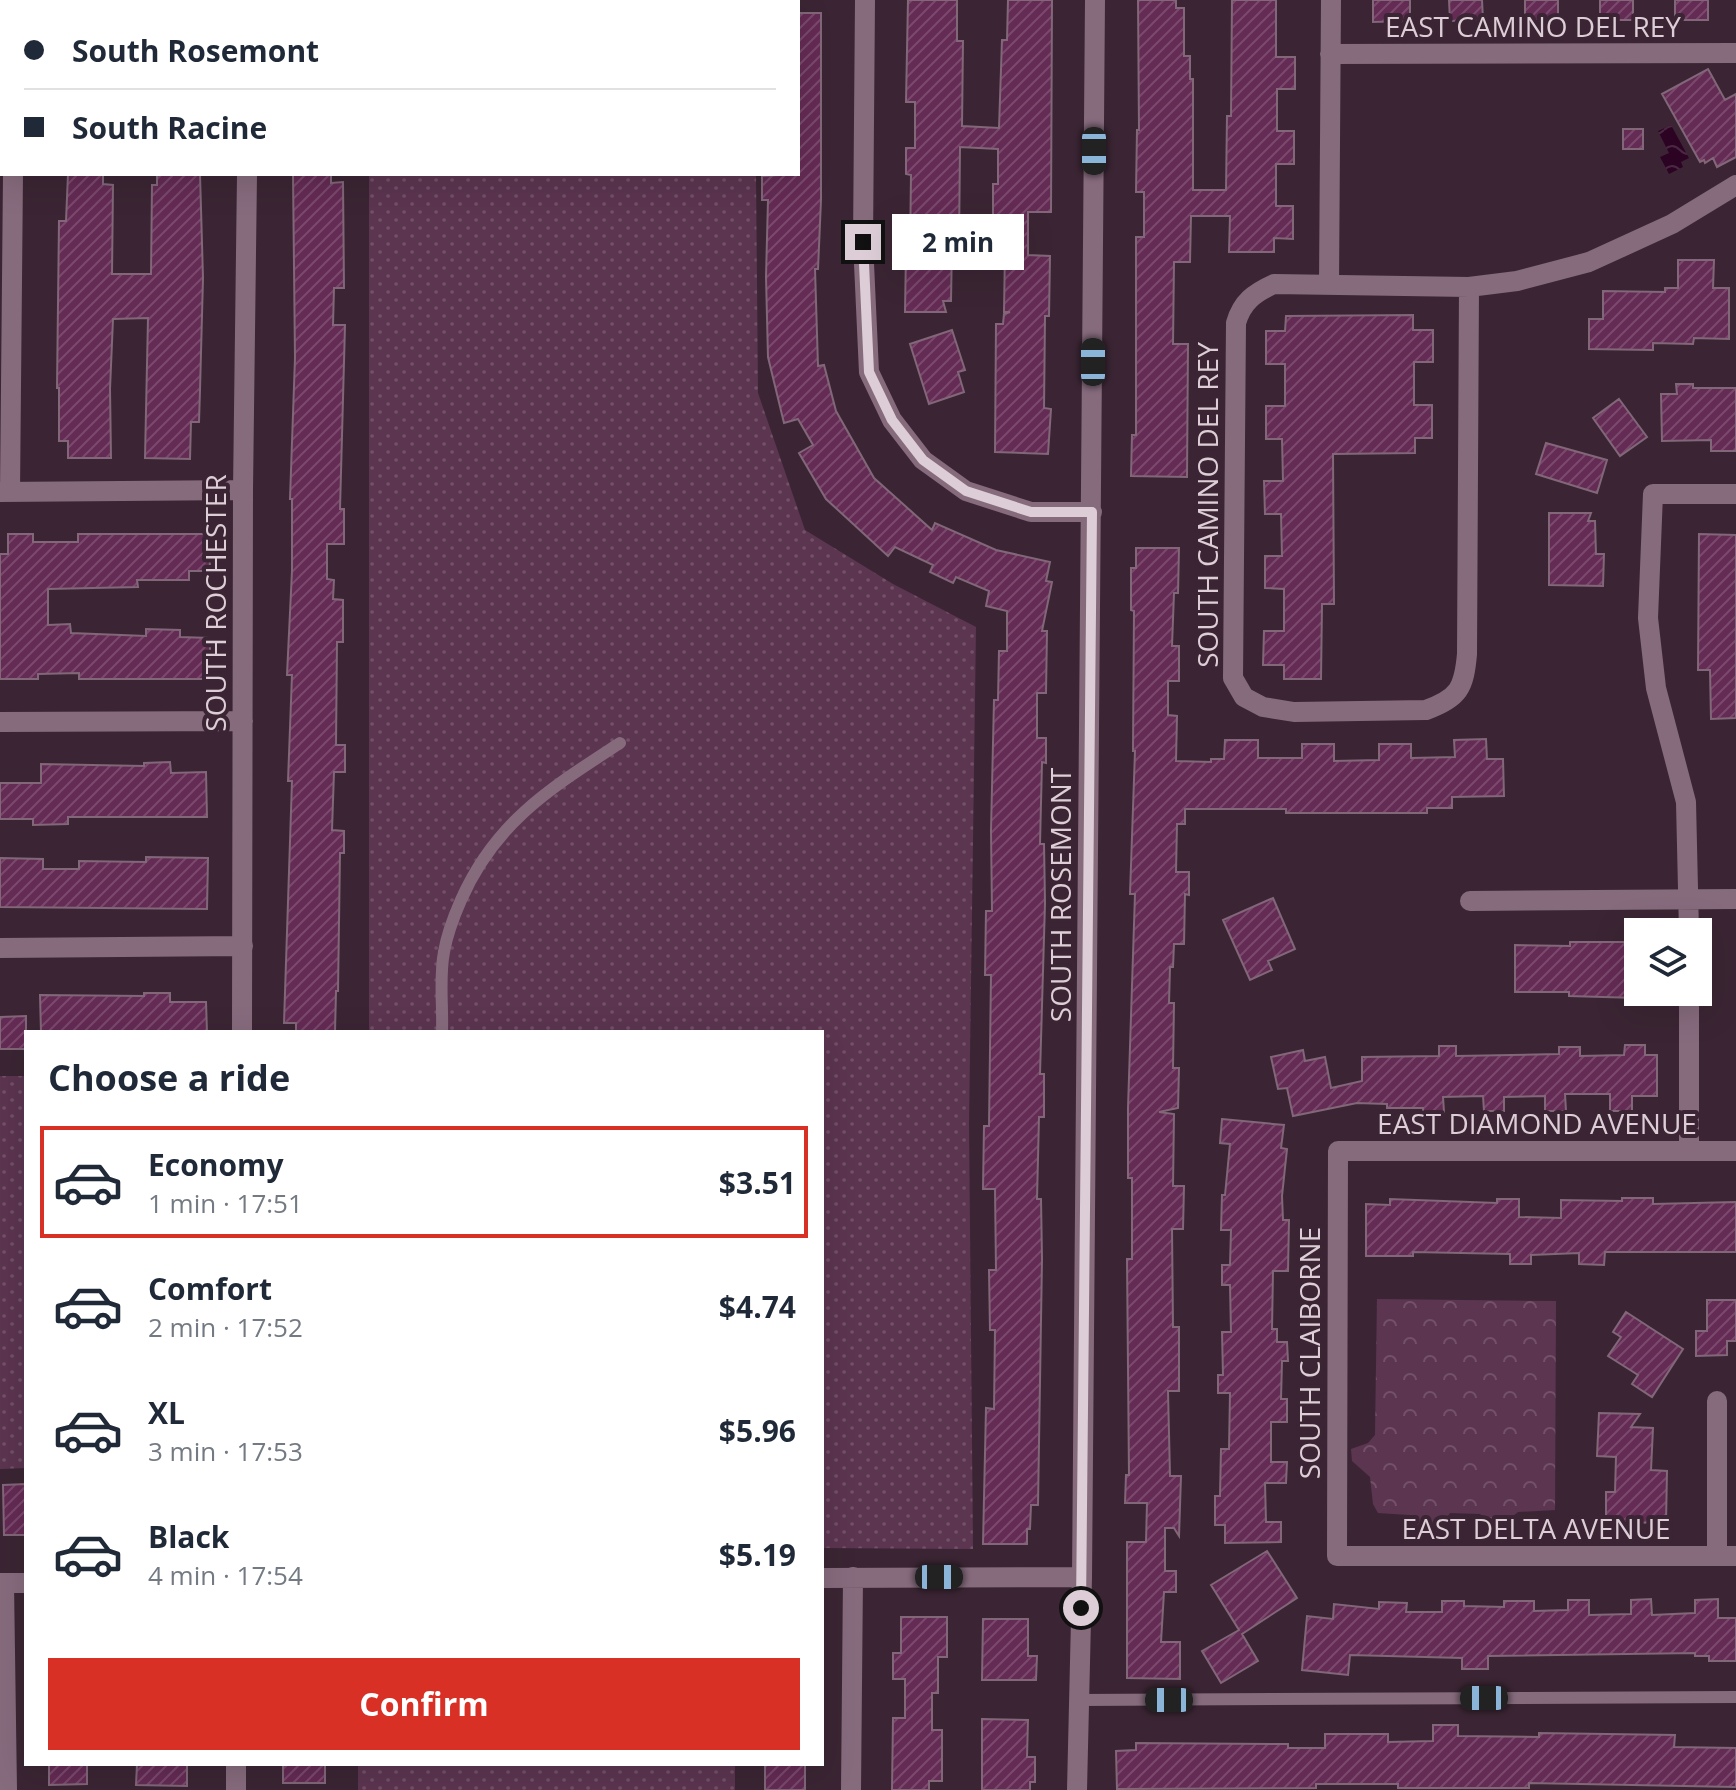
<!DOCTYPE html>
<html lang="en">
<head>
<meta charset="utf-8">
<style>
  :root { --surface:#fff; --page:#f2f2f3; --text:#1f2937; --muted:#747a83; --line:#e0e1e3; --accent:#d93025 }
  body { margin:0; font-family:"Open Sans",sans-serif; background:var(--page); color:var(--text); height:100vh; display:flex; flex-direction:column; font-size:30px; white-space:nowrap }
  * { box-sizing:border-box; margin:0 }
  p { font-size:26px; color:var(--muted) }
  .icon { flex:none; width:44px; height:44px; fill:none; stroke:currentColor; stroke-width:2; stroke-linecap:round; stroke-linejoin:round }
  .map { position:relative; flex:1; overflow:hidden }
  .sheet { position:absolute; left:24px; top:1030px; width:800px; height:736px; display:flex; flex-direction:column; background:var(--surface); border-radius:0px; box-shadow:0 8px 32px #0002 }
  .sheet>* { flex:none }
  .banner { position:absolute; left:0px; top:0px; width:800px; height:176px; box-shadow:0 8px 32px #0002; display:grid; align-content:center; height:176px; padding:0 24px; background:var(--surface) }
  .fabs { position:absolute; left:1624px; top:918px; display:grid; gap:16px }
  .fabs a { display:grid; place-items:center; width:88px; height:88px; border-radius:0px; background:var(--surface); box-shadow:0 8px 32px #0002; font-size:40px }
  .end { position:absolute; width:36px; height:36px; margin:-18px; border:10px solid #dccdd6; background:#111; box-shadow:0 0 0 4px #111 }
  .from { border-radius:50% }
  .bubble { position:absolute; height:56px; border-radius:0px; background:var(--surface); box-shadow:0 8px 32px #0002; font-size:26px; font-weight:700; line-height:56px; text-align:center }
  .car { position:absolute; width:24px; height:48px; margin:-24px -12px; border-radius:10px; box-shadow:0 0 6px 2px #0007; background:linear-gradient(#222 24%,#8ab4d8 0 40%,#222 0 76%,#8ab4d8 0 86%,#222 0) }
  .banner b { display:flex; align-items:center; gap:28px; height:76px; font-size:30px }
  .banner b+b { border-top:2px solid var(--line) }
  .banner i { width:20px; height:20px; background:var(--text) }
  ul { padding:0; list-style:none }
  li { display:flex; align-items:center; gap:24px; height:112px; margin:0 16px 12px; padding:0 8px; border:4px solid transparent; border-radius:0px }
  li div { flex:1 }
  li b { display:block; font-size:30px }
  li em { font-style:normal; font-weight:700 }
  li.on { border-color:var(--accent) }
  li>.icon { width:72px; height:72px; stroke-width:1.5 }
  h2 { padding:0 24px; font-size:36px; line-height:96px }
  .primary-button { display:flex; gap:16px; margin-top:auto; padding:16px 24px }
  .primary-button a { flex:1; height:92px; border-radius:0px; background:var(--accent); color:#fff; font-size:32px; font-weight:700; line-height:92px; text-align:center }
  .map>svg:first-child { display:block }
  .grass { fill:url(#grass-dots) }
  .park { fill:url(#park-crowns) }
  .water { fill:url(#water-waves) }
  .building { fill:url(#building-hatch); stroke:#816778; stroke-width:2 }
  .lines { fill:none; stroke-linecap:round; stroke-linejoin:round }
  .service { stroke:#866b7d; stroke-width:12 }
  .minor { stroke:#866b7d; stroke-width:20 }
  .route { stroke:#dccdd6; stroke-width:10 }
  .labels { text-anchor:middle; dominant-baseline:central; stroke-width:8; stroke-linejoin:round; paint-order:stroke }
  .street-label { font-size:28px; fill:#dccdd6; stroke:#3b2534 }
</style>
</head>
<body>
<div class="map">
<svg width="1736" height="1790" viewBox="0 0 1736 1790">
  <defs>
    <pattern id="grass-dots" width="8" height="8" patternUnits="userSpaceOnUse" patternTransform="scale(2)"><rect width="8" height="8" fill="#5c3550"/><path d="M2 2h.1M6 6h.1" fill="none" stroke="#735168" stroke-width="1.8" stroke-linecap="round"/></pattern>
    <pattern id="park-crowns" width="20" height="18" patternUnits="userSpaceOnUse" patternTransform="scale(2)"><rect width="20" height="18" fill="#5c3550"/><path d="M2 6a3 3 0 1 1 6 0M12 15a3 3 0 1 1 6 0" fill="none" stroke="#735168"/></pattern>
    <pattern id="water-waves" width="16" height="10" patternUnits="userSpaceOnUse" patternTransform="scale(2)"><rect width="16" height="10" fill="#2c0323"/><path d="M0 5q4-4 8 0t8 0" fill="none" stroke="#4a2742"/></pattern>
    <pattern id="building-hatch" width="6" height="6" patternUnits="userSpaceOnUse" patternTransform="scale(2)"><rect width="6" height="6" fill="#642b54"/><path d="M-1 1l2-2M0 6l6-6M5 7l2-2" fill="none" stroke="#7a496c"/></pattern>
  </defs>
  <rect width="100%" height="100%" fill="#3b2534"/>
  <path class="grass" d="M369,0H755V2H369Z
    M369,174H756L758,393L805,530L893,584L976,627L969,1124L973,1549L822,1548V1032H369Z
    M0,1076H26V1468L0,1469Z
    M358,1764H735V1790H358Z"/>
  <path class="park" d="M1377,1299L1556,1301L1555,1510L1518,1512L1504,1523H1490L1480,1514L1450,1513L1437,1535H1423L1409,1515L1378,1513L1373,1504L1370,1477L1352,1461L1351,1449L1368,1443L1375,1435Z"/>
  <path class="water" d="M1671,125L1689,158L1681,162L1683,167L1669,174L1660,157L1669,153L1658,131Z"/>
  <path class="building" d="M908,0H957V41H963L962,126L999,128L1002,40H1007L1008,0H1052L1051,212H1028V255L1050,256L1049,316H1045L1044,408L1051,409L1048,454L995,452L996,324H1003L1004,314L1010,312H1004L1005,249H996V217H993V184H998V149L960,147L959,244L952,243L951,301H943L946,312H905L906,251H910L911,175L906,174V148H915V102H906Z
    M1138,0H1176V8H1184V56H1190V79H1193V190H1226L1227,116H1231L1232,0H1276V57H1295V89H1277V131H1294V164H1276V206H1293V239L1274,238V252H1229L1230,216H1191L1190,262H1174L1173,344H1188L1187,477L1131,476L1132,435H1136V237H1144V192H1136L1137,130H1139Z
    M1373,0H1410V21L1373,22Z
    M1449,0H1482L1483,20L1450,21Z
    M1525,0H1558V20H1525Z
    M1600,0H1633V20H1600Z
    M1675,0H1708V20H1675Z
    M798,13H821V200L818,269H815L818,366L824,365L836,411L874,478L932,530L935,523L996,550L1050,562L1046,581L1052,582L1042,631H1047L1046,693H1037V738H1046V763L1042,762L1040,844H1044L1045,903L1040,1074H1044V1117H1039L1037,1199H1041L1042,1259L1038,1505H1031L1030,1529H1027V1544H983L986,1408L994,1409L995,1330H990L989,1270H996L995,1189H983L984,1126H989L991,975H985L986,911H992L991,831L994,700H998L999,651H1007V611L986,606L989,591L956,577L953,583L930,572L933,565L895,547L888,556L826,499L799,453L813,445L798,419L784,423L768,357L766,277L768,200H762V176L798,174Z
    M1708,69L1725,100L1736,94V157L1717,167L1713,158L1705,163L1704,160L1700,162L1662,94Z
    M1623,129H1643V149H1623Z
    M68,174H103V184L113,185L112,274H151L152,185H157V174H200L203,278L200,390L199,422H191L190,459L145,458L148,318L113,319L110,389L111,458H68V441H59V388H57L59,221H66Z
    M293,174H331V183L343,182L344,288H334L333,325H345L340,509H344V544H327V579L334,580L333,599L343,600V642H337L336,745H345V772H334L332,830L344,831V853H340L338,991H336L335,1032H296V1023H284L292,781H288L292,675H287L292,571V499H290L295,358Z
    M1678,260H1714L1713,288H1729V339L1694,338L1693,344L1653,343V350L1589,349V319H1603V291L1665,292V288H1678Z
    M1413,315V330H1433V362H1414V405H1432V438H1415V453L1333,454L1334,604H1322L1321,679H1284V665H1263L1264,631H1284V589L1265,588V556H1282L1281,514H1265L1264,481H1283L1282,439H1266V406H1285V364H1266V331H1285L1286,316Z
    M952,330L965,370L958,372L964,392L929,404L910,344Z
    M1676,384H1693V388H1736V451H1711V440L1662,441L1661,394H1677Z
    M1619,399L1647,437L1620,456L1593,418Z
    M1546,443L1607,460L1597,493L1536,474Z
    M1549,513H1591L1588,521H1595L1596,554H1604L1603,586L1549,585Z
    M8,534H33V542H78V534H209L210,571H189V580H137L138,587L48,589V625L70,624L71,633L146,636V629L180,630V637L210,638V679H79V673L38,674V679H0V554H8Z
    M1699,534L1736,535V718L1711,719L1710,670H1698Z
    M1136,548H1179L1178,593H1174L1172,646H1179V681H1168V715L1177,716L1176,761L1211,762V759H1224L1225,740H1258V758H1302V744H1334V761L1379,760V744H1411V758L1455,757L1454,740L1486,739L1487,759H1503L1504,796L1452,797V808H1427V813H1286V809H1185V824H1177L1176,872H1189V895L1185,894L1184,944H1174L1173,967H1170L1169,1003H1174L1173,1068H1179L1178,1108L1159,1112L1174,1114L1173,1186H1184L1183,1229H1172L1173,1327H1179V1391H1168L1170,1476H1181L1179,1536L1174,1528H1165V1571H1176V1592H1164L1161,1642H1180V1679L1127,1678V1542H1146L1147,1503H1125L1126,1475H1129L1127,1259H1132V1178H1128V1108L1135,894H1130L1135,751H1133L1134,611L1131,610V568H1136Z
    M170,762L171,773L206,772L207,817H68V824L33,825V819H0V783H41V764L144,766V763Z
    M146,857L208,858L207,909L0,907V858L43,859V869H79V861L146,862Z
    M1273,898L1295,949L1268,961L1272,970L1250,980L1223,920Z
    M1570,942H1638L1637,998L1569,996V992H1515V945L1570,946Z
    M144,993H170V1002H206L207,1032H41L40,995L144,996Z
    M26,1016V1049H0V1017Z
    M1625,1045H1645V1055H1657V1096H1632V1111H1610V1094H1565L1566,1111H1545V1096L1504,1097V1111H1484L1483,1096L1443,1097L1444,1112H1423V1108H1387V1104L1357,1103L1293,1116L1287,1088L1278,1089L1271,1057L1303,1050L1305,1061L1325,1057L1331,1088L1362,1081V1057L1439,1056V1046H1456V1056L1559,1054V1047H1580V1056L1624,1055Z
    M1222,1119L1284,1125L1281,1148L1287,1149L1282,1196L1283,1220H1289L1288,1271H1273L1272,1329H1277V1342H1287L1288,1361H1282L1281,1399H1287V1422H1271V1462H1287L1286,1483H1265L1266,1522H1281V1542L1225,1543V1525H1215V1496H1220L1221,1449H1229L1230,1393H1218V1375H1223L1222,1332H1231L1230,1285H1222V1265H1230L1231,1230H1221L1222,1195H1225L1230,1144L1220,1143Z
    M1622,1198H1653V1204L1736,1202V1252H1605L1604,1265L1579,1264V1253L1531,1255V1264H1510V1254L1413,1252V1256H1366V1204L1390,1205V1199L1497,1203V1199H1519V1217L1561,1218V1200L1622,1201Z
    M1707,1300H1736V1341H1727V1355L1696,1356V1331H1707Z
    M1626,1312L1683,1349L1652,1397L1632,1384L1638,1375L1608,1356L1621,1337L1613,1332Z
    M1599,1413L1640,1414L1631,1427L1653,1428L1651,1470L1667,1471L1666,1523L1606,1522V1492H1615L1616,1457L1597,1456Z
    M26,1484V1535H4L3,1485Z
    M1267,1551L1297,1598L1242,1634L1258,1661L1221,1683L1202,1651L1239,1630L1211,1585Z
    M1651,1599L1652,1615L1695,1613V1600L1718,1599V1618H1736V1661H1709V1656H1695V1653L1488,1656V1669H1462V1658L1350,1655L1348,1675L1302,1670L1307,1616L1333,1619L1334,1604L1379,1609V1602L1407,1603L1406,1612H1442V1601H1464V1606L1504,1607V1601H1534V1611L1568,1610V1600H1589V1615L1631,1614V1600Z
    M901,1617H947V1657H938V1693H932V1730H942V1781H929V1790H892L893,1718H905V1679H893V1653H901Z
    M983,1619H1028V1656H1037L1036,1680H982Z
    M982,1719L1028,1720L1027,1757H1035V1782H1030V1790H982Z
    M1433,1725H1458V1736L1539,1737V1733L1675,1735L1674,1747L1736,1748V1787L1529,1783V1788H1398V1784H1316V1788L1117,1789L1116,1751L1136,1750V1743L1288,1744V1748H1325V1734H1388V1742L1433,1741Z
    M49,1764H87V1784L49,1785Z
    M137,1764H187V1786L136,1785Z
    M283,1764H325V1783H283Z
    M765,1764H805V1790H765Z"/>
  <g class="lines">
    <path class="service" d="M442,1032C443,1006 439,977 444,952C447,934 454,916 461,900C496,821 551,788 620,743
      M1078,1700L1736,1697"/>
    <path class="minor" d="M865,0L863,242L869,372L892,420L923,460L966,491L1031,512H1092
      M15,2V0
      M249,2V0
      M1330,54L1736,53
      M1329,285L1331,0
      M1469,287L1467,654C1464,688 1459,698 1426,710L1294,712L1263,707L1244,697L1233,678L1236,323C1242,302 1254,293 1274,284L1469,287L1517,281L1589,262L1672,224L1736,185
      M0,492L243,490
      M10,492L13,174
      M0,722L243,721
      M1470,901L1736,899
      M1689,932L1686,802L1656,688L1648,618L1653,494H1736
      M0,948L243,946
      M1689,992V1151
      M242,1032L243,490L247,174
      M1736,1151H1338L1337,1556H1736
      M1717,1556V1401
      M822,1578L1082,1577
      M0,1583H26
      M4,1583L7,1790
      M236,1790V1764
      M851,1790L853,1577
      M1077,1790L1082,1577L1095,0"/>
  </g>
  <g class="lines">
    <path class="route" d="M863,242L869,372L892,420L923,460L966,491L1031,512H1092L1081,1608"/>
  </g>
  <g class="labels">
    <g class="street-label">
      <text x="1533" y="26">EAST CAMINO DEL REY</text>
      <text transform="translate(1207 505) rotate(-90)">SOUTH CAMINO DEL REY</text>
      <text transform="translate(215 603) rotate(-90)">SOUTH ROCHESTER</text>
      <text transform="translate(1060 895) rotate(-90)">SOUTH ROSEMONT</text>
      <text x="1537" y="1123">EAST DIAMOND AVENUE</text>
      <text transform="translate(1309 1353) rotate(-90)">SOUTH CLAIBORNE</text>
      <text x="1536" y="1528">EAST DELTA AVENUE</text>
    </g>
  </g>
</svg>
<div class="fabs">
<a><svg class="icon" aria-label="layers" viewBox="0 0 24 24"><path d="M12 4l9 5-9 5-9-5zM3 14l9 5 9-5"/></svg></a>
</div>
<i class="end from" style="left:1081px;top:1608px"></i>
<i class="end" style="left:863px;top:242px"></i>
<div class="bubble" style="left:892px;top:214px;width:132px">2 min</div>
<i class="car" style="left:1094px;top:151px;rotate:180deg"></i>
<i class="car" style="left:1093px;top:362px;rotate:0deg"></i>
<i class="car" style="left:939px;top:1577px;rotate:90deg"></i>
<i class="car" style="left:1484px;top:1698px;rotate:270deg"></i>
<i class="car" style="left:1169px;top:1700px;rotate:270deg"></i>
<div class="banner">
<b><i class="from"></i>South Rosemont</b>
<b><i></i>South Racine</b>
</div>
<section class="sheet">
<h2>Choose a ride</h2>
<ul>
<li class="on"><svg class="icon" aria-label="car" viewBox="0 0 24 24"><path d="M5 17H2v-5l4-1 3-4h7l3 4 3 1v5h-3M9 17h6M6 11h13"/><circle cx="7" cy="17" r="2"/><circle cx="17" cy="17" r="2"/></svg><div><b>Economy</b><p>1 min · 17:51</p></div><em>$3.51</em></li>
<li><svg class="icon" aria-label="car" viewBox="0 0 24 24"><path d="M5 17H2v-5l4-1 3-4h7l3 4 3 1v5h-3M9 17h6M6 11h13"/><circle cx="7" cy="17" r="2"/><circle cx="17" cy="17" r="2"/></svg><div><b>Comfort</b><p>2 min · 17:52</p></div><em>$4.74</em></li>
<li><svg class="icon" aria-label="car" viewBox="0 0 24 24"><path d="M5 17H2v-5l4-1 3-4h7l3 4 3 1v5h-3M9 17h6M6 11h13"/><circle cx="7" cy="17" r="2"/><circle cx="17" cy="17" r="2"/></svg><div><b>XL</b><p>3 min · 17:53</p></div><em>$5.96</em></li>
<li><svg class="icon" aria-label="car" viewBox="0 0 24 24"><path d="M5 17H2v-5l4-1 3-4h7l3 4 3 1v5h-3M9 17h6M6 11h13"/><circle cx="7" cy="17" r="2"/><circle cx="17" cy="17" r="2"/></svg><div><b>Black</b><p>4 min · 17:54</p></div><em>$5.19</em></li>
</ul>
<div class="primary-button"><a>Confirm</a></div>
</section>
</div>
</body>
</html>
